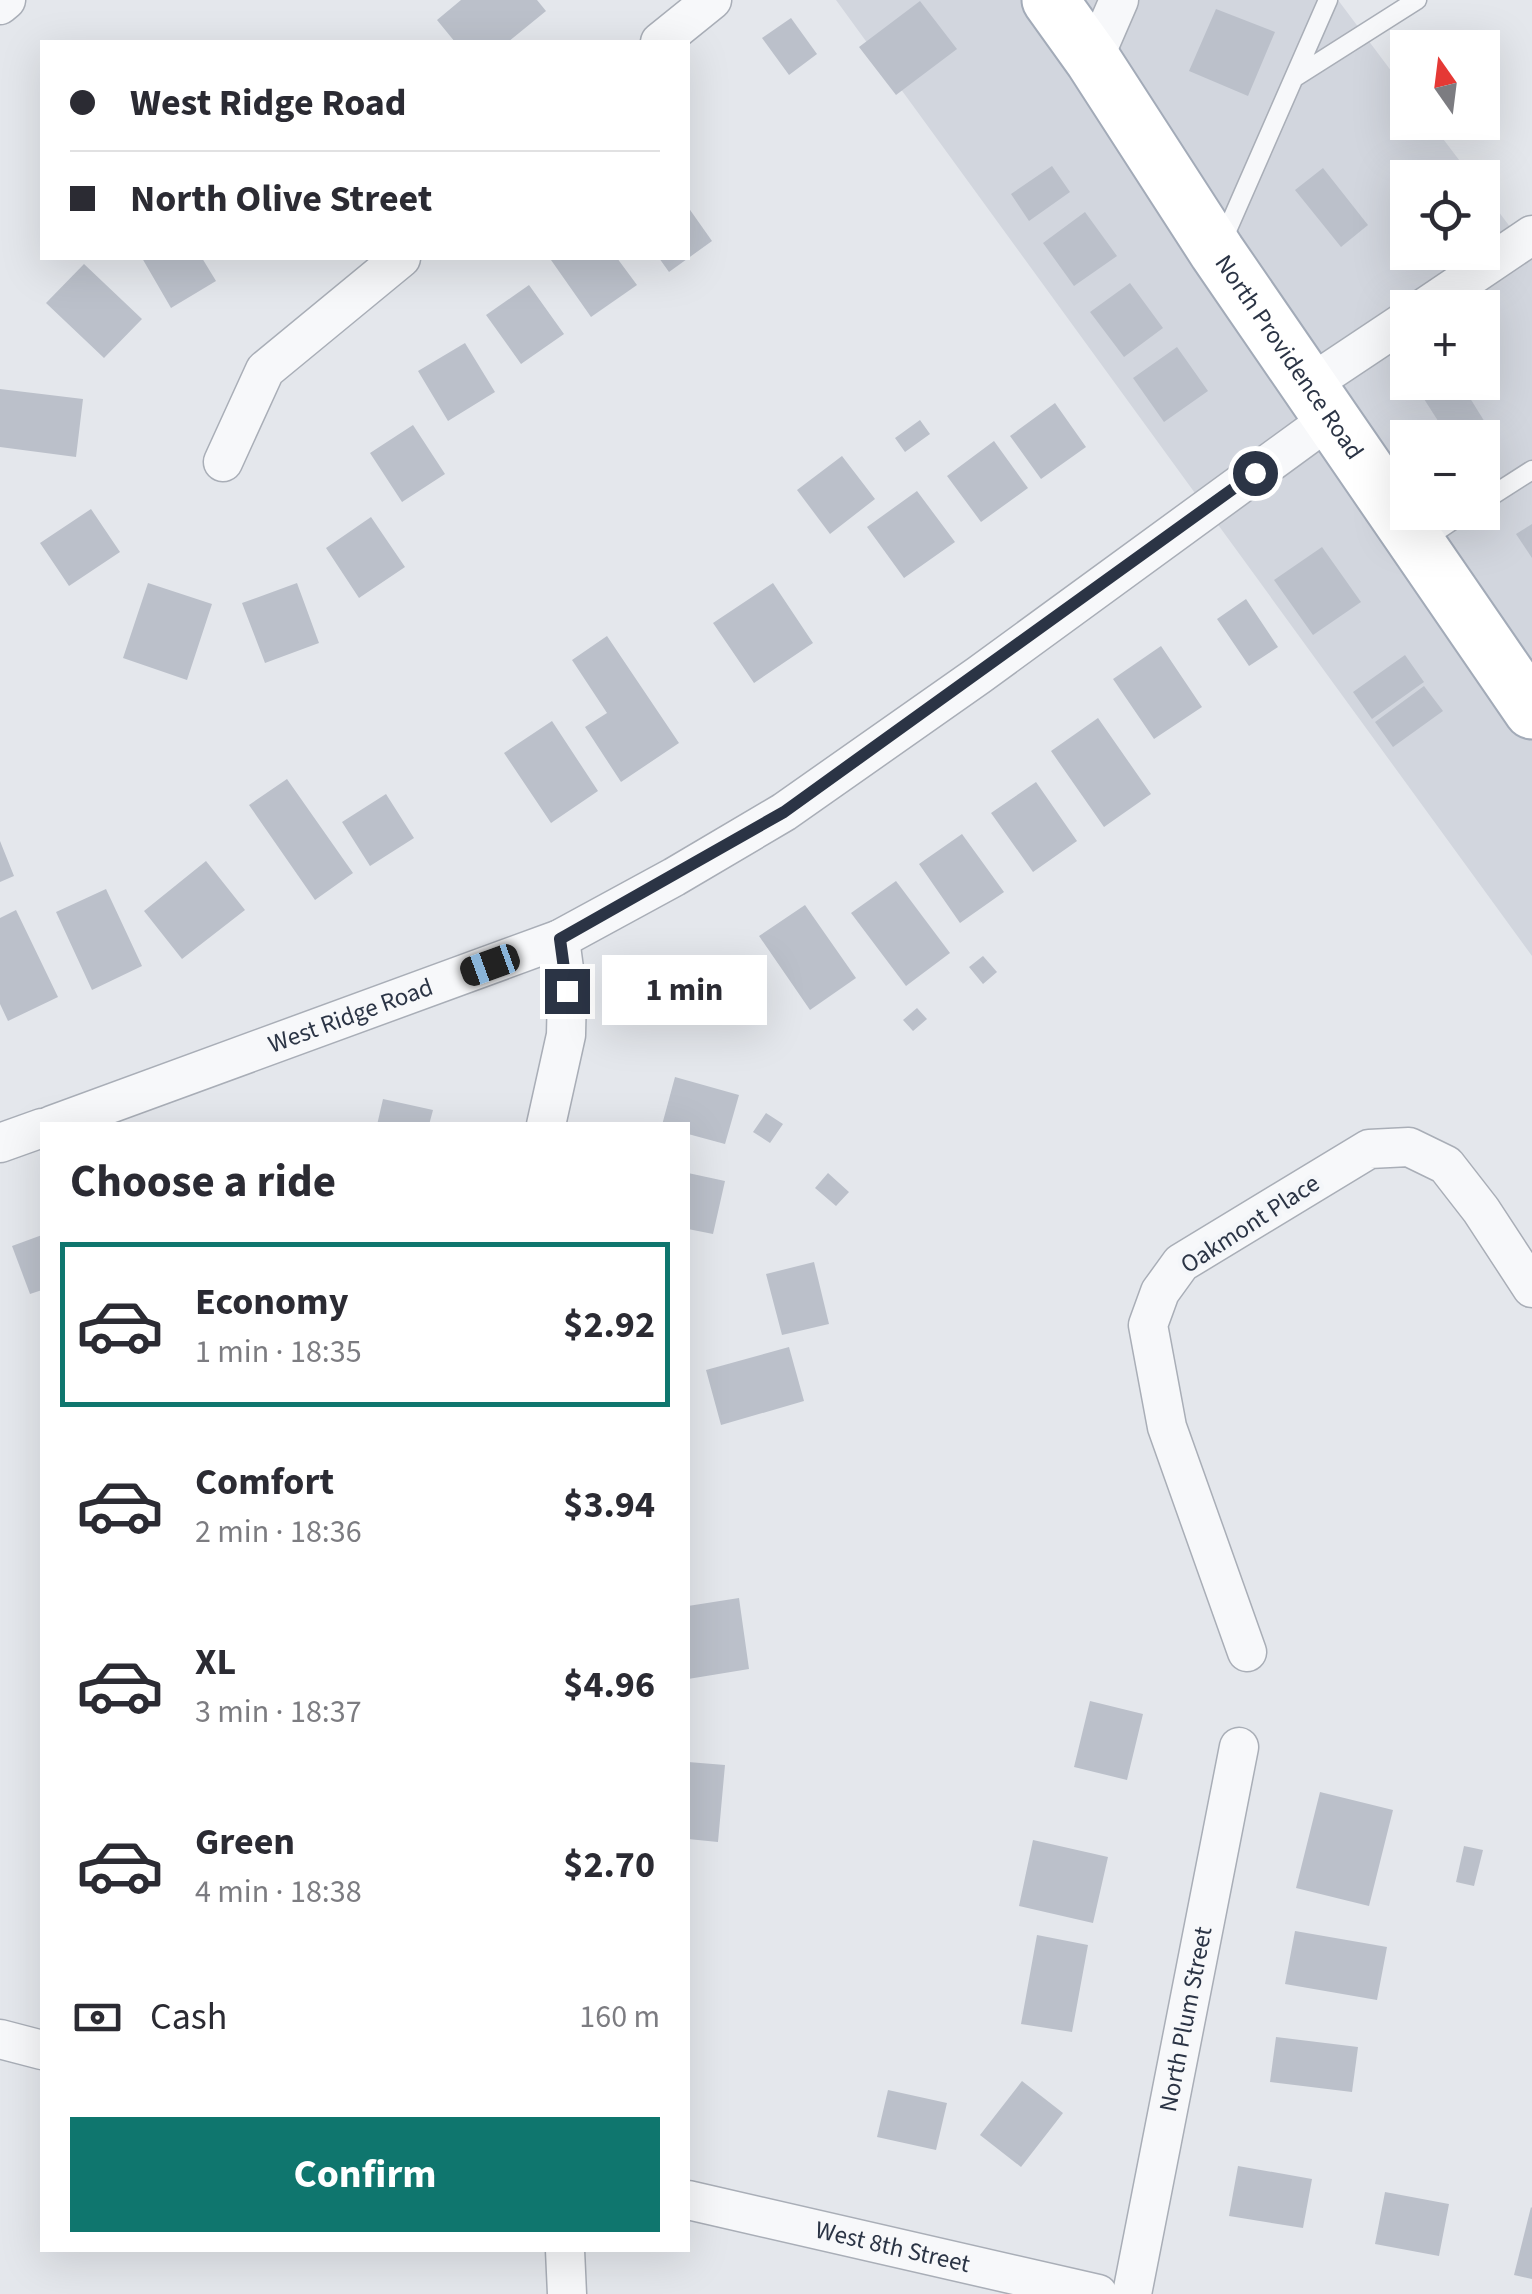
<!DOCTYPE html>
<html lang="en">
<head>
<meta charset="utf-8">
<style>
  :root { --surface:#fff; --page:#f2f2f3; --text:#2b2b33; --muted:#7c7c81; --line:#e1e1e2; --accent:#0f766e }
  body { margin:0; font-family:"Source Sans 3",sans-serif; background:var(--page); color:var(--text); height:100vh; display:flex; flex-direction:column; font-size:38px; white-space:nowrap }
  * { box-sizing:border-box; margin:0 }
  p { font-size:32px; color:var(--muted) }
  .icon { flex:none; width:55px; height:55px; fill:none; stroke:currentColor; stroke-width:2; stroke-linecap:round; stroke-linejoin:round }
  .map { position:relative; flex:1; overflow:hidden }
  .drawer { position:absolute; left:40px; top:1122px; width:650px; height:1130px; display:flex; flex-direction:column; background:var(--surface); border-radius:0px; box-shadow:0 10px 40px #0002 }
  .drawer>* { flex:none }
  .top-card { position:absolute; left:40px; top:40px; width:650px; height:220px; border-radius:0px; box-shadow:0 10px 40px #0002; display:grid; align-content:center; height:220px; padding:0 30px; background:var(--surface) }
  .needle { width:65px; rotate:346deg }
  .buttons { position:absolute; left:1390px; top:30px; display:grid; gap:20px }
  .buttons a { display:grid; place-items:center; width:110px; height:110px; border-radius:0px; background:var(--surface); box-shadow:0 10px 40px #0002; font-size:50px }
  .end { position:absolute; width:45px; height:45px; margin:-22px; border:12px solid #2b3445; background:#fff; box-shadow:0 0 0 5px #fff }
  .from { border-radius:50% }
  .bubble { position:absolute; height:70px; border-radius:0px; background:var(--surface); box-shadow:0 10px 40px #0002; font-size:32px; font-weight:700; line-height:70px; text-align:center }
  .car { position:absolute; width:30px; height:60px; margin:-30px -15px; border-radius:12px; box-shadow:0 0 8px 2px #0007; background:linear-gradient(#222 24%,#8ab4d8 0 40%,#222 0 76%,#8ab4d8 0 86%,#222 0) }
  .top-card b { display:flex; align-items:center; gap:35px; height:95px; font-size:38px }
  .top-card b+b { border-top:2px solid var(--line) }
  .top-card i { width:25px; height:25px; background:var(--text) }
  ul { padding:0; list-style:none }
  li { display:flex; align-items:center; gap:30px; height:165px; margin:0 20px 15px; padding:0 10px; border:5px solid transparent; border-radius:0px }
  li div { flex:1 }
  li b { display:block; font-size:38px }
  li em { font-style:normal; font-weight:700 }
  li.on { border-color:var(--accent) }
  li>.icon { width:90px; height:90px; stroke-width:1.5 }
  h2 { padding:0 30px; font-size:45px; line-height:120px }
  .pay { display:flex; align-items:center; gap:25px; height:110px; padding:0 30px; font-size:38px }
  .pay p { margin-inline-start:auto }
  .primary-button { display:flex; gap:20px; margin-top:auto; padding:20px 30px }
  .primary-button a { flex:1; height:115px; border-radius:0px; background:var(--accent); color:#fff; font-size:40px; font-weight:700; line-height:115px; text-align:center }
  .map>svg:first-child { display:block }
  .built { fill:#d2d6de; fill-rule:evenodd }
  .building { fill:#bbc0ca }
  .lines { fill:none; stroke-linecap:round; stroke-linejoin:round }
  .lane-casing { stroke:#a9aeb7; stroke-width:21 }
  .street-casing { stroke:#a9aeb7; stroke-width:41 }
  .primary-casing { stroke:#a3abb8; stroke-width:59 }
  .lane { stroke:#f7f8fa; stroke-width:18 }
  .street { stroke:#f7f8fa; stroke-width:38 }
  .primary { stroke:#fff; stroke-width:55 }
  .route { stroke:#2b3445; stroke-width:12 }
  .labels { text-anchor:middle; dominant-baseline:central; stroke-width:9; stroke-linejoin:round; paint-order:stroke }
  .street-label { font-size:25px; fill:#2b3445; stroke:#f4f6f9 }
</style>
</head>
<body>
<div class="map">
<svg width="1532" height="2294" viewBox="0 0 1532 2294">
  <rect width="100%" height="100%" fill="#e4e7ec"/>
  <path class="built" d="M836,0H1338L1407,92L1408,122L1431,123L1472,177L1408,178V252H1482L1483,191L1532,256V956ZM1408,308H1482V382H1408ZM1408,438H1482V512H1408Z"/>
  <path class="building" d="M461,0H537L546,11L508,42H455L437,20Z
    M920,1L957,49L896,95L859,47Z
    M1216,9L1275,32L1248,96L1189,71Z
    M791,18L817,54L789,75L762,38Z
    M1052,166L1070,192L1029,221L1011,194Z
    M1323,168L1368,225L1341,247L1295,190Z
    M688,207L712,241L669,272L659,258H688Z
    M1085,212L1117,256L1074,286L1043,243Z
    M142,258H202L216,281L171,308Z
    M554,258H617L637,285L591,317L551,260Z
    M84,264L142,319L104,358L46,303Z
    M1130,283L1163,328L1124,357L1090,312Z
    M529,285L564,334L521,364L486,315Z
    M465,343L495,392L448,421L418,371Z
    M1177,347L1208,391L1164,422L1133,378Z
    M1451,382H1460L1496,440L1482,448V438H1449L1424,399Z
    M0,389L83,399L76,457L0,447Z
    M1055,403L1086,447L1041,479L1010,436Z
    M920,420L930,434L905,452L895,438Z
    M413,425L445,474L402,502L370,453Z
    M994,441L1028,488L981,522L947,476Z
    M842,456L875,499L830,534L797,490Z
    M917,491L955,542L904,578L867,527Z
    M91,509L120,552L69,586L40,543Z
    M371,517L405,567L359,598L326,548Z
    M1532,524V558L1516,534Z
    M1322,547L1361,602L1313,635L1274,580Z
    M148,583L212,604L187,680L123,658Z
    M297,583L319,643L265,663L242,603Z
    M773,583L813,643L754,683L713,623Z
    M1246,599L1278,647L1249,666L1217,619Z
    M607,636L679,743L621,782L585,727L607,713L572,660Z
    M1161,646L1202,707L1154,739L1113,679Z
    M1405,655L1424,682L1372,719L1353,692Z
    M1424,686L1443,711L1393,747L1375,722Z
    M1098,718L1151,794L1104,827L1051,751Z
    M552,721L598,791L551,823L504,753Z
    M287,779L353,873L315,900L249,805Z
    M1036,782L1077,841L1033,872L991,813Z
    M386,794L414,838L370,866L342,822Z
    M962,834L1004,892L960,923L919,864Z
    M0,841L14,876L0,882Z
    M206,861L245,910L182,959L144,911Z
    M896,881L950,953L906,986L851,913Z
    M106,889L142,966L92,990L56,912Z
    M805,905L856,978L810,1010L759,936Z
    M16,910L58,997L8,1021L0,1004V918Z
    M983,956L997,972L983,984L969,967Z
    M917,1008L927,1019L913,1031L903,1020Z
    M675,1077L739,1095L725,1144L688,1134V1125H662Z
    M383,1099L433,1110L429,1125H377Z
    M766,1113L783,1124L770,1143L753,1132Z
    M688,1173L725,1181L713,1234L688,1229Z
    M828,1173L849,1192L836,1206L815,1188Z
    M42,1235V1290L30,1294L12,1246Z
    M814,1262L829,1324L782,1335L766,1274Z
    M789,1347L804,1401L721,1425L706,1370Z
    M739,1598L749,1669L688,1679V1606Z
    M1090,1701L1143,1714L1127,1780L1074,1767Z
    M688,1762L725,1765L718,1842L688,1839Z
    M1320,1792L1393,1810L1369,1906L1296,1888Z
    M1033,1840L1108,1857L1093,1923L1019,1906Z
    M1464,1846L1483,1850L1474,1886L1456,1882Z
    M1295,1931L1387,1947L1377,2000L1285,1984Z
    M1037,1935L1088,1945L1072,2032L1021,2024Z
    M1276,2037L1358,2047L1352,2092L1270,2082Z
    M1022,2081L1063,2113L1021,2167L980,2135Z
    M888,2090L947,2103L936,2150L877,2137Z
    M1238,2166L1312,2179L1303,2228L1229,2216Z
    M1385,2192L1449,2204L1439,2256L1375,2244Z
    M1531,2207L1532,2208V2279L1514,2275Z"/>
  <g class="lines">
    <g class="lane-casing">
      <path id="lane" d="M1294,78L1417,0
        M1222,242L1328,0
        M1482,502L1532,470
        M1422,541L1465,512"/>
    </g>
    <g class="street-casing">
      <g id="street">
        <path d="M0,5L6,0"/>
        <path d="M660,42L712,0"/>
        <path d="M1093,60L1119,0"/>
        <path d="M1424,308L1532,235"/>
        <path d="M1309,385L1408,319"/>
        <path d="M223,462L265,370L401,258"/>
        <path id="s1" d="M52,1125L560,939L674,877L784,812L979,675L1331,418"/>
        <path d="M546,1125L566,1035L567,991L560,939"/>
        <path d="M0,1143L42,1128"/>
        <path d="M1247,1652L1167,1427L1148,1325L1160,1292L1181,1263L1369,1149L1409,1147L1446,1165L1481,1210L1532,1288"/>
        <path d="M0,2039L42,2050"/>
        <path id="s2" d="M688,2200L1098,2294"/>
        <path d="M565,2250L567,2294"/>
        <path id="s3" d="M1132,2294L1239,1747"/>
      </g>
    </g>
    <g class="primary-casing">
      <g id="primary">
        <path id="s4" d="M1050,0L1093,60L1217,252L1532,711"/>
      </g>
    </g>
    <use href="#lane" class="lane"/>
    <use href="#street" class="street"/>
    <use href="#primary" class="primary"/>
  </g>
  <g class="lines">
    <path class="route" d="M567,991L560,939L784,812L1255,473"/>
  </g>
  <g class="labels">
    <g class="street-label">
      <text stroke="none"><textPath href="#s4" startOffset="430">North Providence Road</textPath></text>
      <text stroke="none"><textPath href="#s1" startOffset="318">West Ridge Road</textPath></text>
      <text transform="translate(1250 1224) rotate(-33)">Oakmont Place</text>
      <text stroke="none"><textPath href="#s3" startOffset="280">North Plum Street</textPath></text>
      <text stroke="none"><textPath href="#s2" startOffset="210">West 8th Street</textPath></text>
    </g>
  </g>
</svg>
<div class="buttons">
<a><svg class="needle" viewBox="-14 -14 28 28"><path d="M0-13l5 13h-10z" fill="#e53935"/><path d="M0 13l5-13h-10z" fill="#7c7c81"/></svg></a>
<a><svg class="icon" aria-label="locate" viewBox="0 0 24 24"><circle cx="12" cy="12" r="6"/><path d="M12 2v4M12 18v4M2 12h4M18 12h4"/></svg></a>
<a>+</a>
<a>−</a>
</div>
<i class="end from" style="left:1255px;top:473px"></i>
<i class="end" style="left:567px;top:991px"></i>
<div class="bubble" style="left:602px;top:955px;width:165px">1 min</div>
<i class="car" style="left:490px;top:965px;rotate:250deg"></i>
<div class="top-card">
<b><i class="from"></i>West Ridge Road</b>
<b><i></i>North Olive Street</b>
</div>
<section class="drawer">
<h2>Choose a ride</h2>
<ul>
<li class="on"><svg class="icon" aria-label="car" viewBox="0 0 24 24"><path d="M5 17H2v-5l4-1 3-4h7l3 4 3 1v5h-3M9 17h6M6 11h13"/><circle cx="7" cy="17" r="2"/><circle cx="17" cy="17" r="2"/></svg><div><b>Economy</b><p>1 min · 18:35</p></div><em>$2.92</em></li>
<li><svg class="icon" aria-label="car" viewBox="0 0 24 24"><path d="M5 17H2v-5l4-1 3-4h7l3 4 3 1v5h-3M9 17h6M6 11h13"/><circle cx="7" cy="17" r="2"/><circle cx="17" cy="17" r="2"/></svg><div><b>Comfort</b><p>2 min · 18:36</p></div><em>$3.94</em></li>
<li><svg class="icon" aria-label="car" viewBox="0 0 24 24"><path d="M5 17H2v-5l4-1 3-4h7l3 4 3 1v5h-3M9 17h6M6 11h13"/><circle cx="7" cy="17" r="2"/><circle cx="17" cy="17" r="2"/></svg><div><b>XL</b><p>3 min · 18:37</p></div><em>$4.96</em></li>
<li><svg class="icon" aria-label="car" viewBox="0 0 24 24"><path d="M5 17H2v-5l4-1 3-4h7l3 4 3 1v5h-3M9 17h6M6 11h13"/><circle cx="7" cy="17" r="2"/><circle cx="17" cy="17" r="2"/></svg><div><b>Green</b><p>4 min · 18:38</p></div><em>$2.70</em></li>
</ul>
<div class="pay"><svg class="icon" aria-label="cash" viewBox="0 0 24 24"><path d="M3 7h18v10H3z"/><circle cx="12" cy="12" r="2"/></svg>Cash<p>160 m</p></div>
<div class="primary-button"><a>Confirm</a></div>
</section>
</div>
</body>
</html>
